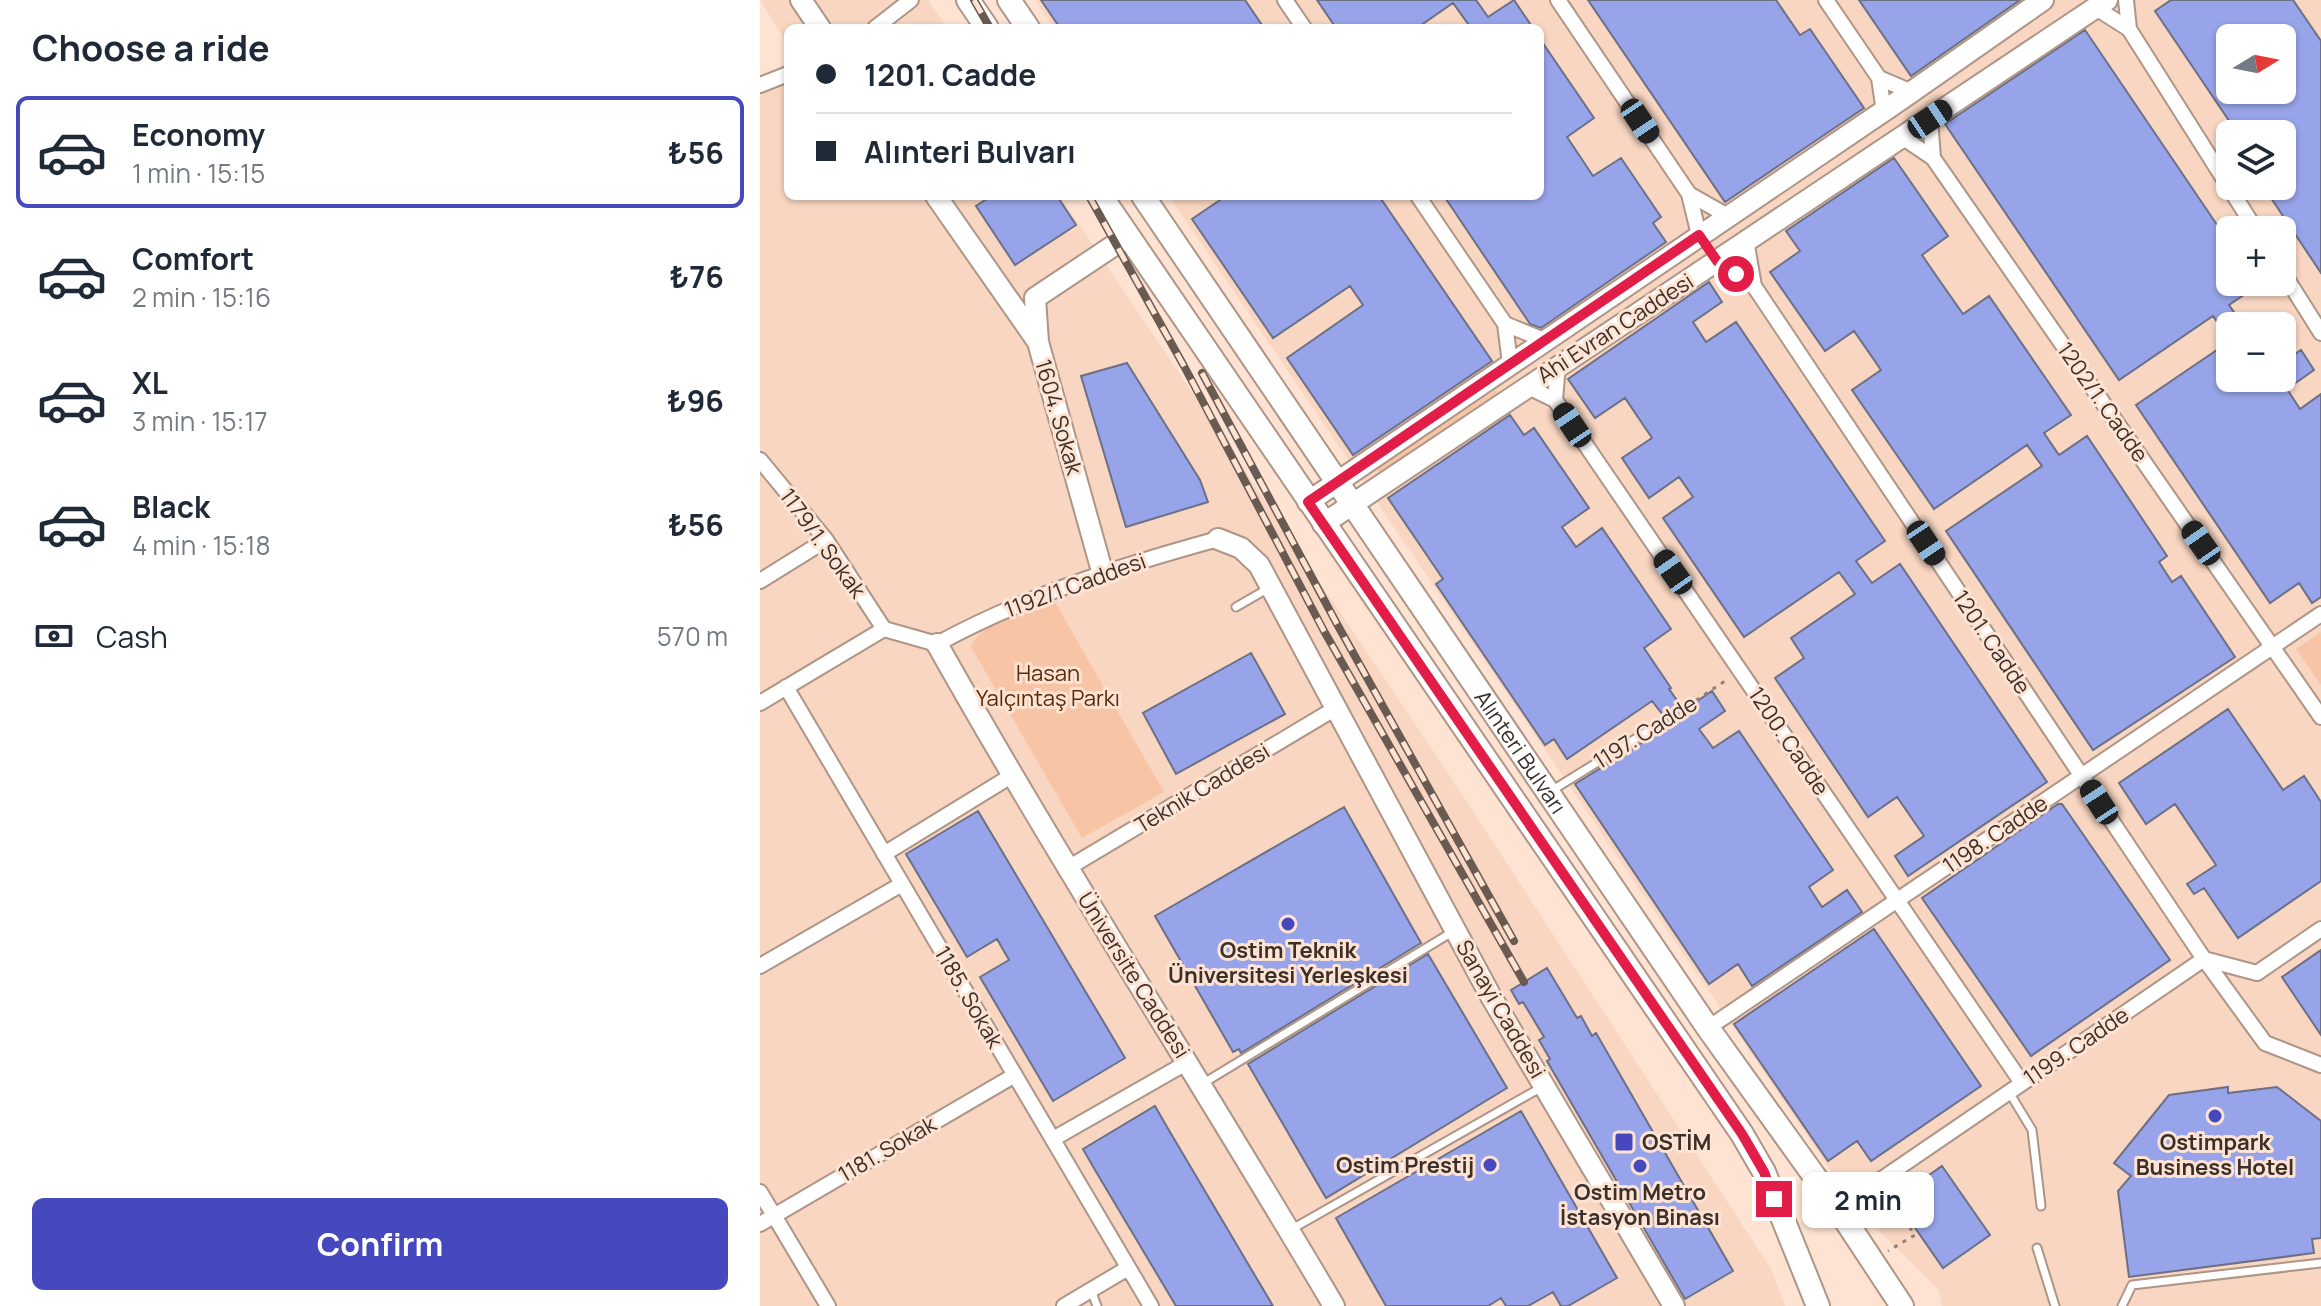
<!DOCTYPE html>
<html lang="en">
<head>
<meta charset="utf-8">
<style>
  :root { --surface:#fff; --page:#f2f2f3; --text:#1f2937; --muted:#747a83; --line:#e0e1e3; --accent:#4649be }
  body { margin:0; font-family:Manrope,sans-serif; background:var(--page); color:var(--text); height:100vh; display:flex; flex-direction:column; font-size:30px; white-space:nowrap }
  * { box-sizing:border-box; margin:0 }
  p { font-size:26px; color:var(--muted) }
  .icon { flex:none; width:44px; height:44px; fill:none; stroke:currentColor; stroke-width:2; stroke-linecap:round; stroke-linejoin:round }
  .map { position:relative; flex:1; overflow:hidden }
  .drawer { display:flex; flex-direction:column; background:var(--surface); width:760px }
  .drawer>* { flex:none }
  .guide { position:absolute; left:24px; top:24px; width:760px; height:176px; border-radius:12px; box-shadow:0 2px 6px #0004; display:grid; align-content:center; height:176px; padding:0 32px; background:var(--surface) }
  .needle { width:52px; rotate:80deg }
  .buttons { position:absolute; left:1456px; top:24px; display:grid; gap:16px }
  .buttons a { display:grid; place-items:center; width:80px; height:80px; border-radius:12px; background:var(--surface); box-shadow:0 2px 6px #0004; font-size:40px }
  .end { position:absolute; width:36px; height:36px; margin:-18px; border:10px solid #e11d48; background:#fff; box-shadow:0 0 0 4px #fff }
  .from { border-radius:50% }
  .bubble { position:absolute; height:56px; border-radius:12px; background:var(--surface); box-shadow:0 2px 6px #0004; font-size:26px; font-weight:700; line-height:56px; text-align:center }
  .car { position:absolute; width:24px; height:48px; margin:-24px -12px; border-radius:10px; box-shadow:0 0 6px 2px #0007; background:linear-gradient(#222 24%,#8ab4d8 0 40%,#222 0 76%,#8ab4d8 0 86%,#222 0) }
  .guide b { display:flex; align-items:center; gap:28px; height:76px; font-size:30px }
  .guide b+b { border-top:2px solid var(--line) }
  .guide i { width:20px; height:20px; background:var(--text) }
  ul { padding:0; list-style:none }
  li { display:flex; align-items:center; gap:24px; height:112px; margin:0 16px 12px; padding:0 16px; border:4px solid transparent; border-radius:12px }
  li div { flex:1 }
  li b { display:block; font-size:30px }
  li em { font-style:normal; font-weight:700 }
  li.selected { border-color:var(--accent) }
  li>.icon { width:72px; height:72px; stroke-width:1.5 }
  h2 { padding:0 32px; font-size:36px; line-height:96px }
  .pay { display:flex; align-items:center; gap:20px; height:88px; padding:0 32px; font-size:30px }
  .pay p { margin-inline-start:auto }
  .cta { display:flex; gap:16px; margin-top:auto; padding:16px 32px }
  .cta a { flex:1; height:92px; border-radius:12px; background:var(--accent); color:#fff; font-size:32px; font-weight:700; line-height:92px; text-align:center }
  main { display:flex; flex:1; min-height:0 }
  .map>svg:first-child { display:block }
  .built { fill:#f8d6c2; fill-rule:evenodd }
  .green { fill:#f8c4a6 }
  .building { fill:#98a4ea; stroke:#6b7087; stroke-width:2; fill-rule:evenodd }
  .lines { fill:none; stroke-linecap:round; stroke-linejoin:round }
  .lane-casing { stroke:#ae9586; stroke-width:11 }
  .street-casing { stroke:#ae9586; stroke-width:18 }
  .secondary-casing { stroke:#ae9586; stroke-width:24 }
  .primary-casing { stroke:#ae9586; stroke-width:26 }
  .path { stroke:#938076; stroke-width:3; stroke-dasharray:4 6; stroke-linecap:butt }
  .lane { stroke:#fff; stroke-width:7 }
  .street { stroke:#fff; stroke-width:14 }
  .secondary { stroke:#fff; stroke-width:20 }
  .primary { stroke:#fff; stroke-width:22 }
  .rail-casing { stroke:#695a52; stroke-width:8 }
  .rail { stroke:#fee3d3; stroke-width:5; stroke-dasharray:15; stroke-linecap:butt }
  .route { stroke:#e11d48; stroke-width:10 }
  .poi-dot { fill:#4649be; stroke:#fee3d3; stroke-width:3 }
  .labels { text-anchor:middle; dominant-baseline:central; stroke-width:6; stroke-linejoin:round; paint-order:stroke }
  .street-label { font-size:22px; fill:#3a2f29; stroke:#fee3d3 }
  .park-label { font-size:22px; fill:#592b0b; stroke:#fee3d3 }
  .poi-label { font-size:22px; font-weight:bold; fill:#3a2f29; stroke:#fee3d3 }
</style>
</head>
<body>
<main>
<section class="drawer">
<h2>Choose a ride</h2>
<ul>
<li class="selected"><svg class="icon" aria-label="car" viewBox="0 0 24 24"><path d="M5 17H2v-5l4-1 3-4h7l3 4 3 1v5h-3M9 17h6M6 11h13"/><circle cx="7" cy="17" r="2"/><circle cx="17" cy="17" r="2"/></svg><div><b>Economy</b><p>1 min · 15:15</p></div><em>₺56</em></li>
<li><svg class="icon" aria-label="car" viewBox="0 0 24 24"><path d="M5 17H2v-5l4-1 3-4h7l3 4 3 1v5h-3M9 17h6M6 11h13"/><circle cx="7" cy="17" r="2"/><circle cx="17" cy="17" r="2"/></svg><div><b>Comfort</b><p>2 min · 15:16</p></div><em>₺76</em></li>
<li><svg class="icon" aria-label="car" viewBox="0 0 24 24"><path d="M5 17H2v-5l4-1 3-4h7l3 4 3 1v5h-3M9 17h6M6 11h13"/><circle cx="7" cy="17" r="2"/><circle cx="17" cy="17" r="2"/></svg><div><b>XL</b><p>3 min · 15:17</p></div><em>₺96</em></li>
<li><svg class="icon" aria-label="car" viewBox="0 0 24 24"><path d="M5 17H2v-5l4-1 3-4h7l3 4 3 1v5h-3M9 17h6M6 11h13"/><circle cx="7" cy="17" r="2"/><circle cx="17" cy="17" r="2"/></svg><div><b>Black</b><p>4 min · 15:18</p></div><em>₺56</em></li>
</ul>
<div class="pay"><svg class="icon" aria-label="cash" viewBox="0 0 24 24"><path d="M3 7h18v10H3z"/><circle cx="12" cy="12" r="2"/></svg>Cash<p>570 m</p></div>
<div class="cta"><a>Confirm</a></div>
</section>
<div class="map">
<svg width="1561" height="1306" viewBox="0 0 1561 1306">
  <rect width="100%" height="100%" fill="#fee3d3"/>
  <path class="built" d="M0,0H168L187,28H28V45Z
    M275,0H1561V1306H1182L1179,1290L1096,1208L409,196H780V28H294ZM1470,38H1522V90H1470ZM1470,134H1522V186H1470ZM1470,230H1522V282H1470ZM1470,326H1522V378H1470Z
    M28,74V196H300L686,770L1011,1269L1025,1306H0V85Z"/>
  <path class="green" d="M736,390L740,397L621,475L616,468Z
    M295,602L404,792L322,838L211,647C218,623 272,610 295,602Z
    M1561,632V685L1536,649Z"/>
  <path class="building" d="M281,0H485L504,28H300Z
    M557,0H716L728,17L754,0L773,28H711L693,3L657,28H576Z
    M828,0H1016L1040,35L1050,29L1104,108L965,202Z
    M1099,0H1260L1151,76Z
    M1411,0H1533L1561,41V273L1503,186H1522V134H1478L1395,11ZM1470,38H1522V90H1470Z
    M1325,30L1470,244V282H1503L1469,305L1484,326H1470V378H1522V363L1541,350L1554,370L1527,389L1540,409L1561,394V597L1552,603L1539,583L1510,603L1376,405L1470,341L1453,316L1359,380L1185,124Z
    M780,39L834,118L807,137L833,176L861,158L901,217L893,223L906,242L781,328L770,324L684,196H780Z
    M1134,158L1188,236L1162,255L1175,274L1203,314L1229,296L1311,415L1284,433L1299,455L1327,436L1407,556L1399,562L1412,582L1421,576L1475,657L1333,750L1186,531L1282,466L1267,445L1174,509L1092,390L1121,370L1094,331L1065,351L1010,272L1040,251L1026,231Z
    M231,196H297L316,225L255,265L216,206Z
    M466,196H619L732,361L593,455L527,358L603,305L590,286L513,338L432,219Z
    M949,282L962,302L933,322L946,342L976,322L1125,541L1096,561L1112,583L1140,564L1287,782L1148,876L1135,856L1164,836L1137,797L1108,817L1015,678L1044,658L1031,638L1095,594L1079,572L984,637L903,518L933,497L919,477L889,498L862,458L892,438L865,398L835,418L808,379Z
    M367,363L440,480L448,502L366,527L321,376Z
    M750,415L764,435L774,428L829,508L802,527L816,547L842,528L911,629L884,648L911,688L909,689L924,710L952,691L965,711L939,729L953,748L979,731L1073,870L1049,887L1062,907L1087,890L1102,912L992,986L978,964L949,984L815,784L904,729L907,724L906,719L892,701L807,759L794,739L785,745L676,584L683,579L628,498Z
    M491,653L525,714L416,774L383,713Z
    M1468,709L1523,790L1544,776L1561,802V881L1478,938L1444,888L1434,894L1427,884L1456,865L1415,804L1386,824L1359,783Z
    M1298,804H1302L1410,960L1271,1056L1162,898Z
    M584,807L661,943L481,1053L479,1049L473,1052L395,916Z
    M218,811L365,1058L293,1101L220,977L249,960L237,939L207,957L146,854Z
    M1114,929L1221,1086L1111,1161L1097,1141L1068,1161L974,1024Z
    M1561,950V1035L1522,977Z
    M668,954L747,1088L566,1198L488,1064Z
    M787,968L817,1018L821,1016L832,1036L836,1033L973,1271L925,1299L787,1061L790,1059L779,1040L784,1037L763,1002L759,1004L751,990Z
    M1468,1087V1093L1517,1087L1561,1121V1238L1552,1239L1554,1253L1369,1277L1358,1191L1371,1176L1354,1163L1409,1095Z
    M395,1106L407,1127L513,1306H416L335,1170L323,1149Z
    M761,1111L857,1278L808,1306H801L793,1292L768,1306H746L741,1298L728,1306H626L576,1218Z
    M1182,1166L1230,1235L1183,1268L1135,1199Z"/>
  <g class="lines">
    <g class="lane-casing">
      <path id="lane" d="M476,607L509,588
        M791,791L901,723
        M442,1084L694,931
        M1249,1092L1272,1130L1281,1206
        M532,1229L782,1087
        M1277,1248L1295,1306
        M331,1290L337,1306
        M1362,1306L1372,1285L1561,1263"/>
    </g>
    <g class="street-casing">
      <path id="street" d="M525,0L544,28
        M798,0L929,194L939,235
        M1066,0L1119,78L1124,112
        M1366,0L1369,29
        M1336,8L1369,29L1496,230
        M115,28L151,0
        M1119,78L1152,92
        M0,85L28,74
        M1170,119L1173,158
        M1142,137L1173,158L1561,717
        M929,194L968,216
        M658,196L745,324L750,363
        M986,240L994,286
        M957,261L994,286L1444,959L1505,1043L1561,1065
        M1522,271L1561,333
        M745,324L784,340
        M766,386L795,400L1262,1083
        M795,400L798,365
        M0,460L66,540L124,629
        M0,581L66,540
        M26,687L391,1306
        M0,703L124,629L177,644C267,595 360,566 458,539
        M124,854L251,776
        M308,868L576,708
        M0,966L142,884
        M948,1028L1561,614
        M293,1139L428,1062
        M0,1192L68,1306
        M1078,1209L1444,959L1497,973L1561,929
        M0,1224L255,1075
        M304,1306L368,1268"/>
    </g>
    <g class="secondary-casing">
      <path id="secondary" d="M41,0L60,28
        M176,196L278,342L342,571
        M278,342L275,298L368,236
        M548,502L1140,100L1283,0
        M563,524L1347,0
        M458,539L481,548L499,565L729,993L914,1306
        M177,644C303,868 443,1084 574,1306"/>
    </g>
    <g class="primary-casing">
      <g id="primary">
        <path d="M208,0L227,28"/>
        <path d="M249,0L268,28"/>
        <path d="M341,196L982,1134L1004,1172L1058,1306"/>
        <path id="s1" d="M383,196L948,1028L1078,1209L1142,1306"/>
      </g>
    </g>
    <path class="path" d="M911,717L968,679
      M1127,1194L1155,1235L1128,1251"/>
    <use href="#lane" class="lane"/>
    <use href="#street" class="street"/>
    <use href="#secondary" class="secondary"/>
    <use href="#primary" class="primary"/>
    <g class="rail-casing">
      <path id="rail" d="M214,0L230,28
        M329,196L424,366L564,631L764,982
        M442,373L577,624L754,941"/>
    </g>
    <use href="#rail" class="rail"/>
  </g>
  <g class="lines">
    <path class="route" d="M976,274L957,261L939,235L548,502L982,1134L1004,1172L1014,1199"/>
  </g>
  <g class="poi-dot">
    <circle cx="528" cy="924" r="8"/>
    <circle cx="1455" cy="1116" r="8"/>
    <rect x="854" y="1132" width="20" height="20" rx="4"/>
    <circle cx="730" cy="1165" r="8"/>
    <circle cx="880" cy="1166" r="8"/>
  </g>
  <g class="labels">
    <g class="street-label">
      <text transform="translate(855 328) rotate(-33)">Ahi Evran Caddesi</text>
      <text transform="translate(1343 402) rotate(55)">1202/1. Cadde</text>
      <text transform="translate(299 417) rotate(74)">1604. Sokak</text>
      <text transform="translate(63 543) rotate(54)">1179/1. Sokak</text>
      <text transform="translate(315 585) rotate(-20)">1192/1 Caddesi</text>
      <text transform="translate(1232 642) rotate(56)">1201. Cadde</text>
      <text transform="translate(885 732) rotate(-32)">1197. Cadde</text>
      <text transform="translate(1029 741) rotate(56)">1200. Cadde</text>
      <text stroke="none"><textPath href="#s1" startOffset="672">Alınteri Bulvarı</textPath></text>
      <text transform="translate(442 788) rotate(-31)">Teknik Caddesi</text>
      <text transform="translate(1235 834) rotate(-34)">1198. Cadde</text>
      <text transform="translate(374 975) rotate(58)">Üniversite Caddesi</text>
      <text transform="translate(209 997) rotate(60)">1185. Sokak</text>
      <text transform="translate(741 1009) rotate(60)">Sanayi Caddesi</text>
      <text transform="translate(1316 1046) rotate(-34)">1199. Cadde</text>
      <text transform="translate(127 1149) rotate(-30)">1181. Sokak</text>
    </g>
    <g class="park-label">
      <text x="288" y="673">Hasan<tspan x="288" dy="25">Yalçıntaş Parkı</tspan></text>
    </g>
    <g class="poi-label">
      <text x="528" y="950">Ostim Teknik<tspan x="528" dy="25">Üniversitesi Yerleşkesi</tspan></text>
      <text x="882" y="1142" text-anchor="start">OSTİM</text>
      <text x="1455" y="1142">Ostimpark<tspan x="1455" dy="25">Business Hotel</tspan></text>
      <text x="714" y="1165" text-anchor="end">Ostim Prestij</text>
      <text x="880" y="1192">Ostim Metro<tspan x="880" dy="25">İstasyon Binası</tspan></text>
    </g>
  </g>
</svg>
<div class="buttons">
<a><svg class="needle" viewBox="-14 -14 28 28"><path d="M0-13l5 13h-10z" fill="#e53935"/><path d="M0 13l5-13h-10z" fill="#747a83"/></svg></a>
<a><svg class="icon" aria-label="layers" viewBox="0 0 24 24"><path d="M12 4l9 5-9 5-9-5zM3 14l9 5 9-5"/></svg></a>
<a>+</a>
<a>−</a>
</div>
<i class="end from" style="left:976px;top:274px"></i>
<i class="end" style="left:1014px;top:1199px"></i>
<div class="bubble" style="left:1042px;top:1172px;width:132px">2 min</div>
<i class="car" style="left:1170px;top:119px;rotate:56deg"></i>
<i class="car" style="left:880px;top:121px;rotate:146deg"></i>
<i class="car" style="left:812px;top:425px;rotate:326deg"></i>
<i class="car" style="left:1166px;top:543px;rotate:146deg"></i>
<i class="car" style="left:1441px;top:543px;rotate:325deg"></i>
<i class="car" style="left:913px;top:572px;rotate:325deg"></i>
<i class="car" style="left:1339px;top:802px;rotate:327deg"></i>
<div class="guide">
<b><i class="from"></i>1201. Cadde</b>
<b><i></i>Alınteri Bulvarı</b>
</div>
</div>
</main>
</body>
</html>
